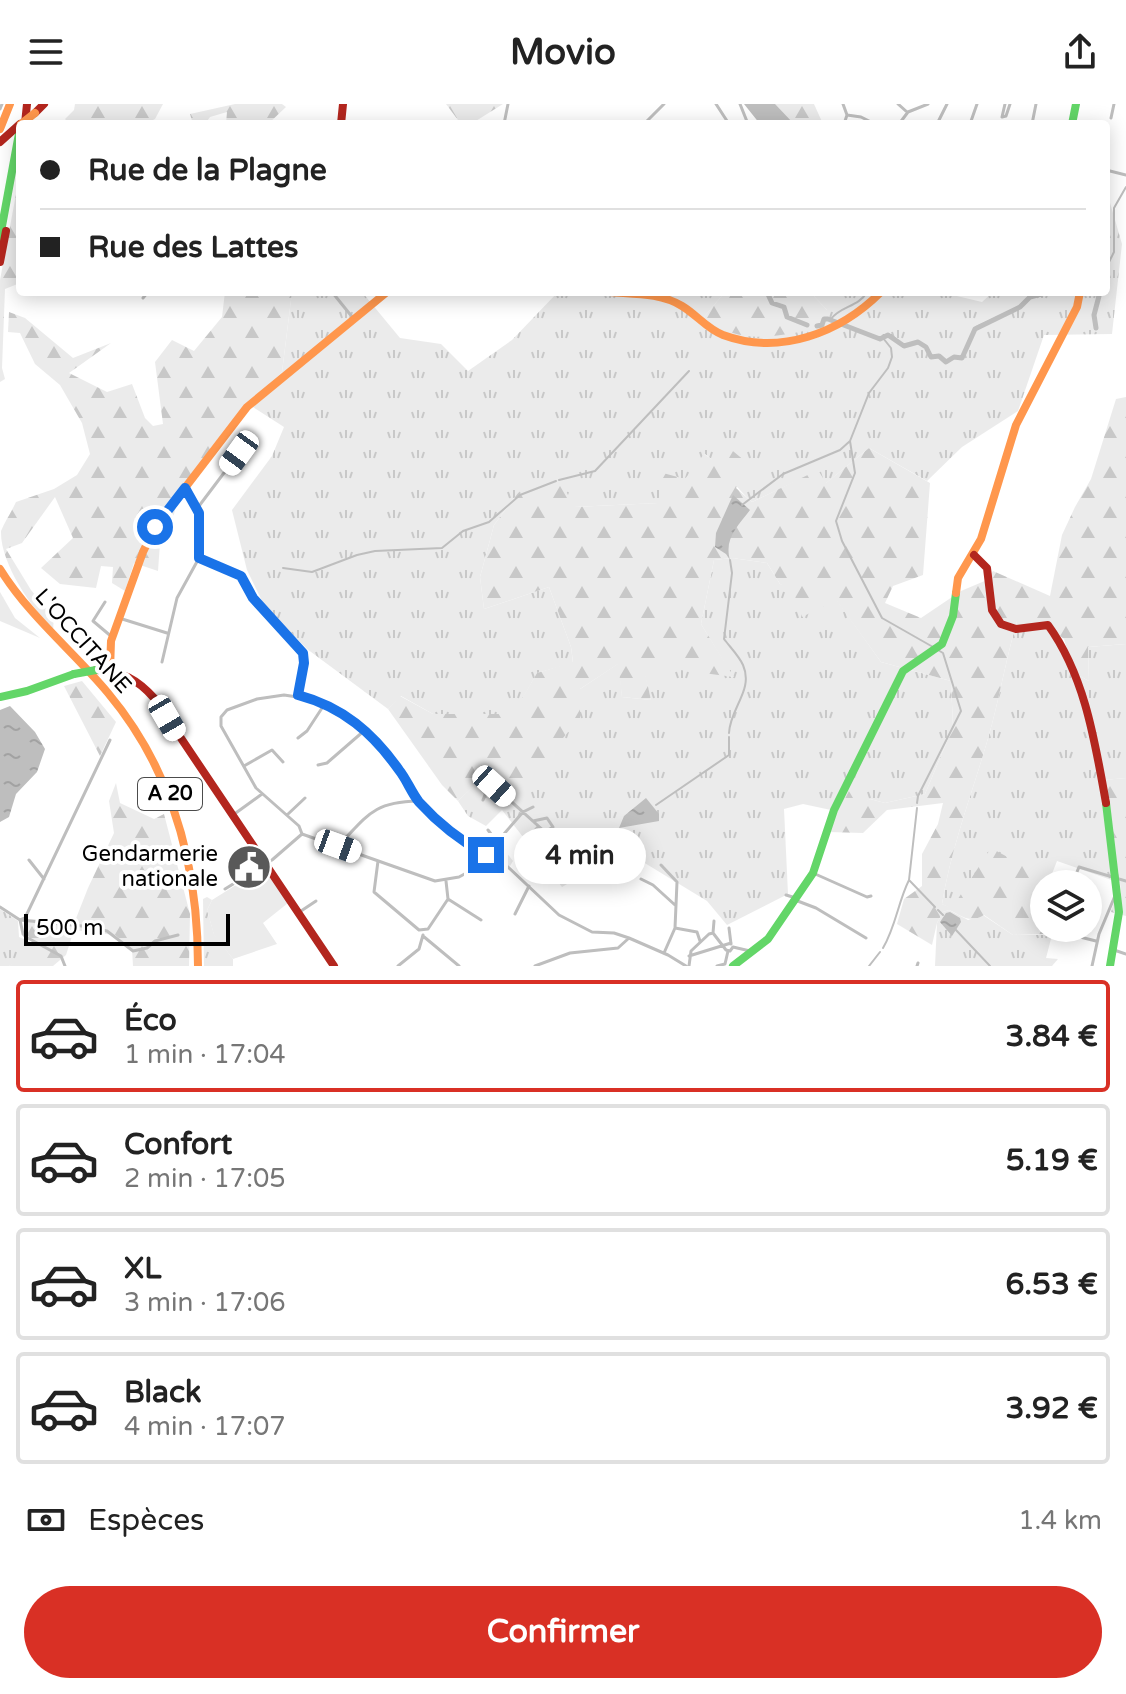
<!DOCTYPE html>
<html lang="fr">
<head>
<meta charset="utf-8">
<style>
  :root { --surface:#fff; --page:#f2f2f2; --text:#222; --muted:#767676; --line:#e0e0e0; --accent:#d93025 }
  body { margin:0; font-family:"Varela Round",sans-serif; background:var(--page); color:var(--text); height:100vh; display:flex; flex-direction:column; font-size:30px; white-space:nowrap }
  * { box-sizing:border-box; margin:0 }
  p { font-size:26px; color:var(--muted) }
  .icon { flex:none; width:44px; height:44px; fill:none; stroke:currentColor; stroke-width:2; stroke-linecap:round; stroke-linejoin:round }
  .map { position:relative; height:862px; overflow:hidden }
  .panel { display:flex; flex-direction:column; background:var(--surface); flex:1 }
  .panel>* { flex:none }
  .guide { position:absolute; left:16px; top:16px; width:1094px; height:176px; border-radius:8px; box-shadow:0 4px 20px #0003; display:grid; align-content:center; height:176px; padding:0 24px; background:var(--surface) }
  .tools { position:absolute; left:1030px; top:766px; display:grid; gap:16px }
  .tools a { display:grid; place-items:center; width:72px; height:72px; border-radius:50%; background:var(--surface); box-shadow:0 4px 20px #0003; font-size:40px }
  .scale { position:absolute; left:24px; bottom:20px; width:206px; box-sizing:border-box; padding-left:8px; border:4px solid #000; border-top:0; font-size:22px; line-height:28px; white-space:nowrap; color:#000; -webkit-text-stroke:6px #fff; paint-order:stroke }
  .end { position:absolute; width:36px; height:36px; margin:-18px; border:10px solid #1a73e8; background:#fff; box-shadow:0 0 0 4px #fff }
  .from { border-radius:50% }
  .bubble { position:absolute; height:56px; border-radius:28px; background:var(--surface); box-shadow:0 4px 20px #0003; font-size:26px; font-weight:800; line-height:56px; text-align:center }
  .car { position:absolute; width:24px; height:48px; margin:-24px -12px; border-radius:10px; box-shadow:0 0 6px 2px #0007; background:linear-gradient(#fff 24%,#345 0 40%,#fff 0 76%,#345 0 86%,#fff 0) }
  .guide b { display:flex; align-items:center; gap:28px; height:76px; font-size:30px }
  .guide b+b { border-top:2px solid var(--line) }
  .guide i { width:20px; height:20px; background:var(--text) }
  ul { padding:14px 0 0; list-style:none }
  li { display:flex; align-items:center; gap:24px; height:112px; margin:0 16px 12px; padding:0 8px; border:4px solid var(--line); border-radius:8px }
  li div { flex:1 }
  li b { display:block; font-size:30px }
  li em { font-style:normal; font-weight:800 }
  li.current { border-color:var(--accent) }
  li>.icon { width:72px; height:72px; stroke-width:1.5 }
  .pay { display:flex; align-items:center; gap:20px; height:88px; padding:0 24px; font-size:30px }
  .pay p { margin-inline-start:auto }
  .button { display:flex; gap:16px; margin-top:auto; padding:16px 24px }
  .button a { flex:1; height:92px; border-radius:48px; background:var(--accent); color:#fff; font-size:32px; font-weight:800; line-height:92px; text-align:center }
  header { display:flex; justify-content:space-between; align-items:center; height:104px; padding:0 24px; background:var(--surface); font-size:36px; font-weight:800 }
  .map>svg:first-child { display:block }
  .grass { fill:url(#grass-tufts) }
  .forest { fill:url(#forest-firs) }
  .park { fill:url(#park-dots) }
  .pitch { fill:#ebebeb }
  .water { fill:url(#water-ripples) }
  .lines { fill:none; stroke-linecap:round; stroke-linejoin:round }
  .stream { stroke:#bebebe; stroke-width:2 }
  .river { stroke:#bebebe; stroke-width:5 }
  .street { stroke:#bebebe; stroke-width:3 }
  .fast { stroke:#63d668; stroke-width:8 }
  .slow { stroke:#ff974d; stroke-width:8 }
  .jam { stroke:#b3261e; stroke-width:8 }
  .fast-bridge { stroke:#63d668; stroke-width:8 }
  .slow-bridge { stroke:#ff974d; stroke-width:8 }
  .route { stroke:#1a73e8; stroke-width:10 }
  .labels { text-anchor:middle; dominant-baseline:central; stroke-width:8; stroke-linejoin:round; paint-order:stroke }
  .shield { fill:#fff; stroke:#4c4c4c; stroke-width:2 }
  .shield-label { font-size:20px; font-weight:bold; fill:#000 }
  .street-label { font-size:22px; fill:#000; stroke:#fff }
  .poi-label { font-size:22px; fill:#000; stroke:#fff; text-anchor:end }
</style>
</head>
<body>
<header><svg class="icon" aria-label="menu" viewBox="0 0 24 24"><path d="M4 6h16M4 12h16M4 18h16"/></svg>Movio<svg class="icon" aria-label="share" viewBox="0 0 24 24"><path d="M12 15V3M7 8l5-5 5 5M5 13v7h14v-7"/></svg></header>
<div class="map">
<svg width="1126" height="862" viewBox="0 0 1126 862">
  <defs>
    <pattern id="grass-tufts" width="24" height="20" patternUnits="userSpaceOnUse" patternTransform="scale(2)"><rect width="24" height="20" fill="#ebebeb"/><path d="M3 7l-1-3M5 7V3M7 7l1-3M15 17l-1-3M17 17v-4M19 17l1-3" fill="none" stroke="#c8c8c8"/></pattern>
    <pattern id="forest-firs" width="22" height="20" patternUnits="userSpaceOnUse" patternTransform="scale(2)"><rect width="22" height="20" fill="#ebebeb"/><path d="M5 1l3.5 6h-7zM16 11l3.5 6h-7z" fill="#c8c8c8"/></pattern>
    <pattern id="park-dots" width="8" height="8" patternUnits="userSpaceOnUse" patternTransform="scale(2)"><rect width="8" height="8" fill="#ebebeb"/><path d="M2 2h.1M6 6h.1" fill="none" stroke="#c8c8c8" stroke-width="1.8" stroke-linecap="round"/></pattern>
    <pattern id="water-ripples" width="26" height="14" patternUnits="userSpaceOnUse" patternTransform="scale(2)"><rect width="26" height="14" fill="#bebebe"/><path d="M2 4q2-2 4 0t4 0M15 11q2-2 4 0t4 0" fill="none" stroke="#a2a2a2"/></pattern>
  </defs>
  <rect width="100%" height="100%" fill="#fff"/>
  <path class="grass" d="M1106,85L1122,140L1112,230L1044,231L1018,307L962,343L927,377L869,344L825,380L818,367L752,398C735,383 723,363 705,350L685,376L659,399L574,403L518,389L494,421L480,473L484,505L549,483L571,543L573,559L537,569L514,610H433L401,592L388,605L307,545L264,501L247,466L232,406L272,352L284,323L253,303L282,268L292,188H362L400,234L441,240L468,267L512,236L558,188H725L704,213L827,206L810,188H940L982,198L993,188H1106Z
    M732,454L767,459L780,480L836,495L881,558L951,577L953,623L925,690L885,699L870,695L828,728L831,706L803,700L784,705L788,790L727,821L707,797L630,750L601,760L562,783L502,706L486,722L468,712L458,697L492,664L518,686L580,585L619,559L622,593L651,596L641,556H669L733,573L701,520L714,456Z
    M1021,516C1062,523 1064,532 1074,569L1089,577L1088,543L1126,540V674L1104,676L1120,779L1057,757L1048,780H1044L1043,793L952,805L942,800C952,738 976,680 992,620C1001,586 1007,551 1017,517Z
    M207,793L212,796L207,806L214,830L233,855V862H204L203,795Z
    M0,805L18,817L19,833L37,841L21,856L9,862H0Z
    M949,806L968,816L983,811L1013,831H1052L1046,854L1058,855L1052,862H935L937,819L943,808Z"/>
  <path class="forest" d="M75,0H163L155,15L144,20H65L68,18L65,15L74,6Z
    M235,0H282L286,3L268,20H226L227,8L210,13L205,20H193L190,10Z
    M446,0H503L471,20H461Z
    M773,0H814L823,20H778Z
    M17,85H20V179L5,185L2,264L5,275L0,278V176Z
    M225,188H292L282,268L253,303L245,300L179,390L170,426L160,439L158,467L134,459L125,487L112,479L113,463L101,462L96,484L60,480L41,464L73,434L55,393L22,439L6,445L31,486L54,514L53,525C32,505 0,459 1,427C5,417 11,409 16,398L54,385L77,371L90,350L82,319L60,281L35,260L20,229L8,228L9,208L25,214L73,254L111,239L69,269L107,288L132,280L145,314L153,322L163,320L155,258L172,236L194,247L222,213Z
    M725,188H810L827,206L832,221C787,230 744,245 703,214Z
    M1126,293V540L1088,543L1089,577L1074,569L1064,535L1044,520L1017,517C1007,551 1001,586 992,620C976,680 952,738 942,800L952,804L991,744L1042,772L1044,824H1046L1044,830L1013,831L984,811C970,820 962,812 949,806L943,808L937,819L932,841L897,820L904,795L922,782V750L938,720L943,699L887,706L863,729L828,728L849,687L863,699L870,695L885,699L925,690L953,623L951,577L881,558L836,496L802,513L793,487L780,480L767,459L732,454L714,456L701,520L734,573L680,566L668,556H642L651,596L622,593L618,560L580,585V614L518,687L492,665L458,697L442,681L388,605L400,592L433,610H513L537,569L573,558L571,543L549,483L484,505L480,473L494,421L518,389L562,379L574,403L658,399L663,369L685,375L704,350L719,360L728,343L751,362L736,384L752,398L818,366L826,379L869,344L930,379L923,471L893,482L885,499L921,514L961,487L987,476L993,467L1050,492L1062,431L1075,403L1091,375L1116,295Z
    M0,488L15,514L40,534L0,517Z
    M82,577L116,618L100,652L64,582Z
    M1126,674V812L1111,808L1116,791L1121,789L1120,779L1103,676Z
    M116,679L120,699L154,715L164,710L190,810L189,862H133L132,845L115,831L74,826L66,851L53,862H9L37,841L24,828L26,815L75,817L88,784L114,729L109,697Z"/>
  <path class="park" d="M495,734L513,757L510,762L489,750Z"/>
  <path class="pitch" d="M263,764L288,799L263,819L277,840L233,855L214,831L207,806L212,796Z"/>
  <path class="water" d="M744,0H775L794,20H760Z
    M1049,188L1030,193L1020,203L975,225L962,254L954,253L946,258L942,257L939,252L931,253L926,243L922,240L904,242L891,232L884,231L882,236L880,235L844,223L859,225L880,234L883,230H891L905,241L920,238L927,243L931,251H941L945,257L952,253H962L976,222L1019,202L1031,192Z
    M733,391L750,406C737,423 724,435 730,456L726,450L715,443L716,429Z
    M10,602L35,628L45,645L37,668L16,690L9,713L0,718V606Z
    M646,694L659,710V717L619,724L624,712Z
    M950,808L960,814L961,818L952,832L940,818L946,809Z"/>
  <g class="lines">
    <path class="stream" d="M1106,164L1114,148V104L1126,83
      M831,215C840,202 859,203 867,188
      M883,234L891,244L892,253L888,264L869,289L850,337L855,369L836,417L842,437L882,514L933,543
      M559,376L595,367L689,267
      M742,401L783,370L840,346L850,337
      M283,464L312,468L357,451L375,447L442,444L463,427L489,418L520,391L556,377
      M729,629C730,604 754,586 743,561C739,552 730,543 724,535L732,469L730,456
      M917,699L918,692L961,607L943,549L938,546
      M656,701L729,651V633
      M917,704L909,776L935,803
      M938,806L943,811
      M955,825L990,862
      M883,844C896,822 898,798 909,776
      M869,862L880,848"/>
    <path class="river" d="M767,188L772,199L784,203L787,213L807,221
      M1096,188L1099,192L1094,211L1096,224
      M817,222L822,221L824,215H828L880,235L888,231L904,242L918,238L926,243L931,253L939,252L946,258L954,253L962,254L975,225L1020,203L1030,193L1049,188"/>
    <path class="street" d="M716,0L729,20
      M740,0L748,20
      M843,0L847,11
      M898,0L907,8
      M1005,0L1002,13L1006,12L1010,0
      M0,5L2,0
      M847,11L861,13L875,20
      M1111,14L1114,0
      M504,20L508,0
      M644,20L664,0
      M844,20L847,11
      M899,20L908,8L928,0
      M937,20L947,0
      M970,20L977,0
      M1032,20L1036,0
      M1106,66L1126,71
      M332,188L353,214
      M143,194L148,188
      M199,402L239,349L250,340
      M199,454L241,472L253,494L303,549L304,559L298,591
      M105,498L93,517L112,533
      M119,514L167,529
      M162,558L177,494L199,454V409L186,385
      M298,634L307,627L324,601
      M318,661L327,659L365,626
      M244,662L272,646L283,658
      M483,696L485,691L494,682L545,728L553,723L547,714L533,717
      M233,711L262,690
      M287,711L305,694
      M494,734L497,738L523,708L533,703
      M536,741L528,734L538,723
      M338,742C368,711 373,698 418,697
      M486,751L494,734L488,726
      M492,755L459,773L435,777L302,730L299,722L256,684L221,622V613L227,606L257,595L284,591L311,595L355,616L388,651L418,697L461,737L507,762L559,811L592,828L614,829L629,834L668,851L686,862
      M29,756L44,775
      M378,757L374,788L419,826L428,825L448,795L446,777
      M661,761L677,778L675,824L664,849
      M813,769L867,793L871,792
      M641,775L653,781L675,801
      M1072,780L1079,763L1126,777
      M225,785L272,756L302,730
      M786,791L796,794
      M448,795L481,816
      M795,796L816,804L866,834
      M0,803L20,816L23,830L26,833L61,852L65,862
      M298,809L316,797
      M515,810L529,782
      M20,816L25,814L110,636
      M20,816L82,822L107,827L133,847L147,844L155,837L178,831
      M675,824L697,828L700,837
      M729,824L731,840
      M1060,828L1096,837
      M713,829L726,846L730,847L733,843L750,847
      M713,829L714,817
      M423,832L459,862
      M1114,846L1126,850
      M689,852L731,839
      M398,862L419,845L423,831
      M535,862L570,849L618,844L629,834
      M689,862L691,847L709,830L713,829
      M717,862L725,860L728,847
      M917,862L918,859
      M1092,862L1099,830L1117,787"/>
    <path class="fast" d="M1072,20L1076,0
      M0,133L20,24
      M0,593L27,587L74,570
      M1106,699L1119,808L1110,862
      M733,862L768,835L813,769L834,706L903,567L942,540L953,512L956,489"/>
    <path class="slow" d="M0,25L10,0
      M610,188C634,190 661,189 682,202C697,211 707,225 723,231C780,252 840,229 881,188
      M0,465C30,513 73,547 108,589C174,668 198,762 198,862
      M956,489L958,474L981,435L1016,321L1077,203L1080,188
      M110,566L111,537L143,448L155,423L247,303L387,188"/>
    <path class="jam" d="M35,9L44,0
      M25,20L27,0
      M341,20L343,0
      M0,38L20,20
      M0,158L6,127
      M974,451L987,464L992,506L1001,520L1016,525L1048,521C1085,572 1095,638 1106,699
      M96,566C121,566 138,576 154,594L334,862"/>
    <path class="fast-bridge" d="M74,570L96,566"/>
    <path class="slow-bridge" d="M21,20L35,9"/>
  </g>
  <g class="lines">
    <path class="route" d="M155,423L185,384L199,409V454L241,472L253,494L303,549L304,559L298,591C343,603 373,629 399,666C407,676 411,688 419,698C438,719 461,737 486,751"/>
  </g>
  <defs>
    <g id="civic-disc" transform="scale(2.3)"><circle r="9.5" fill="#595959" stroke="#fff"/><path d="M-.6-6.5H3V-4.5H.6V-3L4-1V1h2V6H-6V1h2V-1L-.6-3ZM-1.2 2.5V6h2.4V2.5Z" fill="#fff"/></g>
  </defs>
  <g fill-rule="evenodd">
    <use href="#civic-disc" x="249" y="763"/>
  </g>
  <g class="labels">
    <rect class="shield" x="138" y="674" width="64" height="32" rx="6"/>
    <g class="shield-label">
      <text x="170" y="690">A 20</text>
    </g>
    <g class="street-label">
      <text transform="translate(83 537) rotate(48)">L'OCCITANE</text>
    </g>
    <g class="poi-label">
      <text x="218" y="750">Gendarmerie<tspan x="218" dy="25">nationale</tspan></text>
    </g>
  </g>
</svg>
<div class="tools">
<a><svg class="icon" aria-label="layers" viewBox="0 0 24 24"><path d="M12 4l9 5-9 5-9-5zM3 14l9 5 9-5"/></svg></a>
</div>
<div class="scale">500 m</div>
<i class="end from" style="left:155px;top:423px"></i>
<i class="end" style="left:486px;top:751px"></i>
<div class="bubble" style="left:514px;top:724px;width:132px">4 min</div>
<i class="car" style="left:239px;top:349px;rotate:216deg"></i>
<i class="car" style="left:167px;top:614px;rotate:150deg"></i>
<i class="car" style="left:494px;top:682px;rotate:132deg"></i>
<i class="car" style="left:338px;top:742px;rotate:110deg"></i>
<div class="guide">
<b><i class="from"></i>Rue de la Plagne</b>
<b><i></i>Rue des Lattes</b>
</div>
</div>
<section class="panel">
<ul>
<li class="current"><svg class="icon" aria-label="car" viewBox="0 0 24 24"><path d="M5 17H2v-5l4-1 3-4h7l3 4 3 1v5h-3M9 17h6M6 11h13"/><circle cx="7" cy="17" r="2"/><circle cx="17" cy="17" r="2"/></svg><div><b>Éco</b><p>1 min · 17:04</p></div><em>3.84 €</em></li>
<li><svg class="icon" aria-label="car" viewBox="0 0 24 24"><path d="M5 17H2v-5l4-1 3-4h7l3 4 3 1v5h-3M9 17h6M6 11h13"/><circle cx="7" cy="17" r="2"/><circle cx="17" cy="17" r="2"/></svg><div><b>Confort</b><p>2 min · 17:05</p></div><em>5.19 €</em></li>
<li><svg class="icon" aria-label="car" viewBox="0 0 24 24"><path d="M5 17H2v-5l4-1 3-4h7l3 4 3 1v5h-3M9 17h6M6 11h13"/><circle cx="7" cy="17" r="2"/><circle cx="17" cy="17" r="2"/></svg><div><b>XL</b><p>3 min · 17:06</p></div><em>6.53 €</em></li>
<li><svg class="icon" aria-label="car" viewBox="0 0 24 24"><path d="M5 17H2v-5l4-1 3-4h7l3 4 3 1v5h-3M9 17h6M6 11h13"/><circle cx="7" cy="17" r="2"/><circle cx="17" cy="17" r="2"/></svg><div><b>Black</b><p>4 min · 17:07</p></div><em>3.92 €</em></li>
</ul>
<div class="pay"><svg class="icon" aria-label="cash" viewBox="0 0 24 24"><path d="M3 7h18v10H3z"/><circle cx="12" cy="12" r="2"/></svg>Espèces<p>1.4 km</p></div>
<div class="button"><a>Confirmer</a></div>
</section>
</body>
</html>
